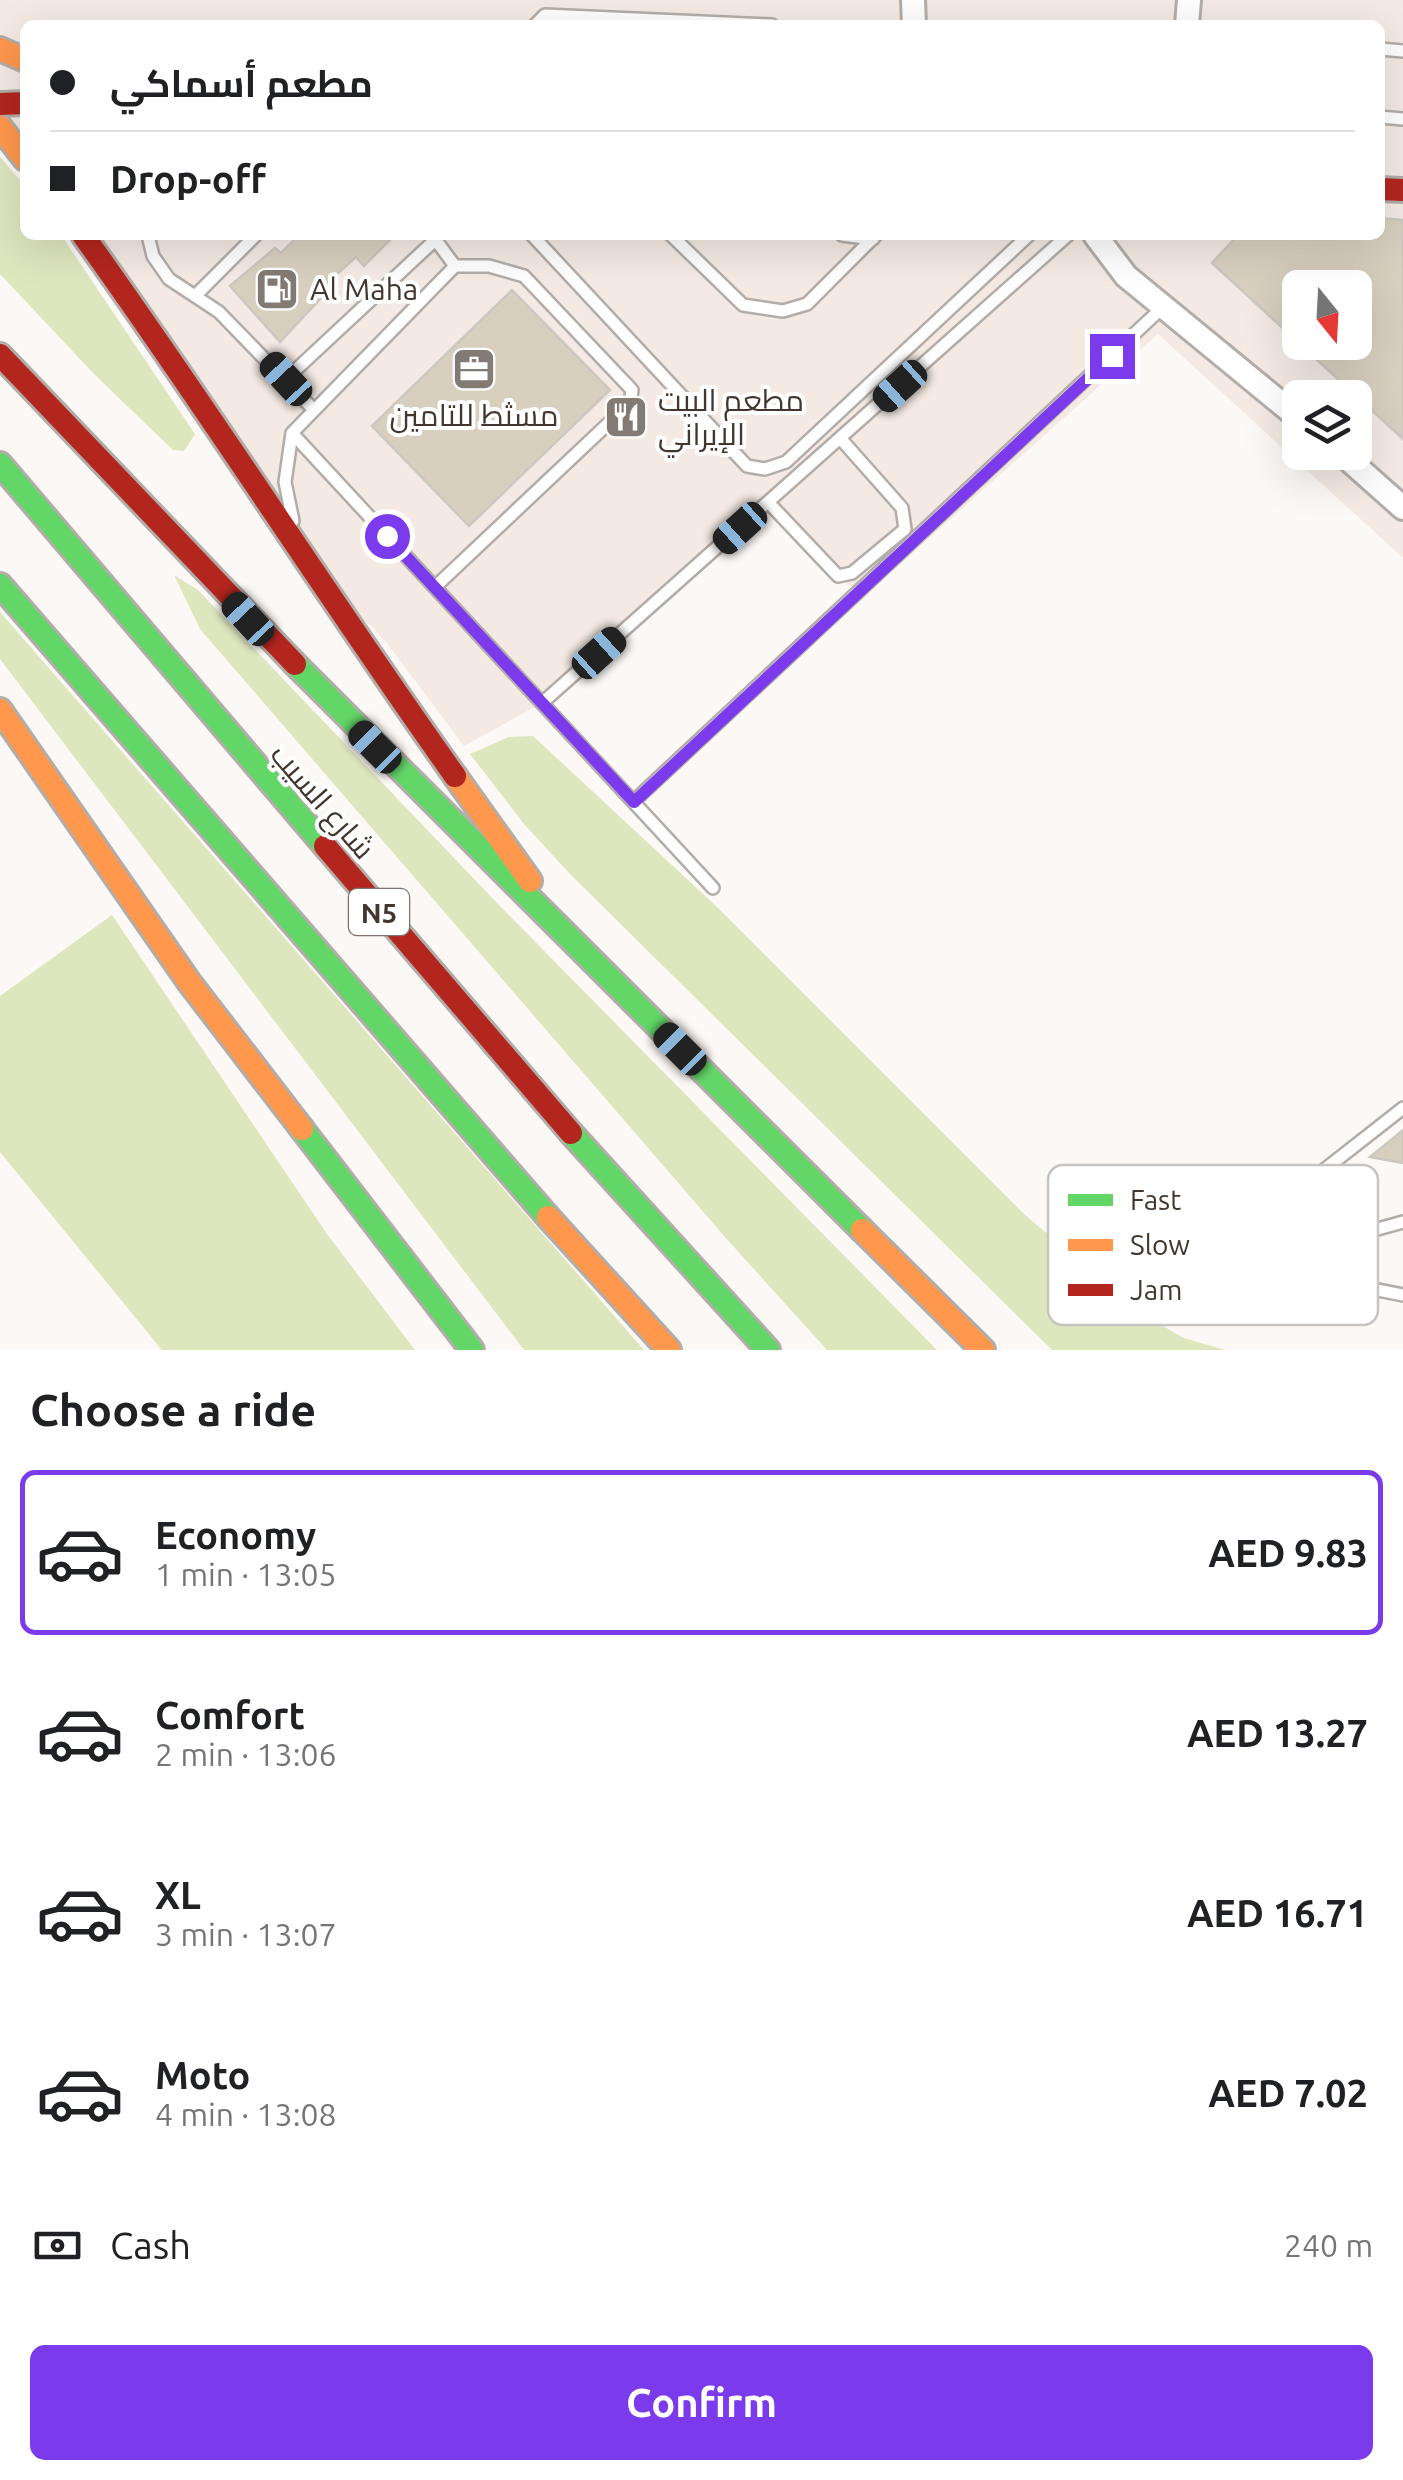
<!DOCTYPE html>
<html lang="en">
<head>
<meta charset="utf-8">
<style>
  :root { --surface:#fff; --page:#f6f6f6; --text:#202124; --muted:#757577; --line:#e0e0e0; --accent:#7c3aed }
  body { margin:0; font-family:Ubuntu,Cairo,sans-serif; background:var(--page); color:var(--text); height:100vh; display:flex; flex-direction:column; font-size:38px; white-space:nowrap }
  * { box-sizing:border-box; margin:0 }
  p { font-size:32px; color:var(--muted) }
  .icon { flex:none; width:55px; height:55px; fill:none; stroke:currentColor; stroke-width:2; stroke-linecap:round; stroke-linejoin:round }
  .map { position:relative; height:1350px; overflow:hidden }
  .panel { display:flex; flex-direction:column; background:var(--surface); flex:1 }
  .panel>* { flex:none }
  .hud { position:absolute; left:20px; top:20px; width:1365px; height:220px; border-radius:15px; box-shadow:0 10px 40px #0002; display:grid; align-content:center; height:220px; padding:0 30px; background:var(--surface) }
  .needle { width:65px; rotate:162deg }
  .controls { position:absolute; left:1282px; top:270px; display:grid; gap:20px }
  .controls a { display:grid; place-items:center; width:90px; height:90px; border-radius:15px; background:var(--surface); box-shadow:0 10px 40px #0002; font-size:50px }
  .end { position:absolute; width:45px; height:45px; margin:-22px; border:12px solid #7c3aed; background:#fff; box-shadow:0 0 0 5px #fff }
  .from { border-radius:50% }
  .car { position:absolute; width:30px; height:60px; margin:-30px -15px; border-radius:12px; box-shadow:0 0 8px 2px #0007; background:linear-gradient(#222 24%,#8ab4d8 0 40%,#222 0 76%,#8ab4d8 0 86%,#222 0) }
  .hud b { display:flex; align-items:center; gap:35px; height:95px; font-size:38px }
  .hud b+b { border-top:2px solid var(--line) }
  .hud i { width:25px; height:25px; background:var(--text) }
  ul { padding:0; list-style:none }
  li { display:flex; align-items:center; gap:30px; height:165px; margin:0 20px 15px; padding:0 10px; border:5px solid transparent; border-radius:15px }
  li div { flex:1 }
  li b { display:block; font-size:38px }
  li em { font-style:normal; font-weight:700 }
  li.selected { border-color:var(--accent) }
  li>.icon { width:90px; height:90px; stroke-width:1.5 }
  h2 { padding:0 30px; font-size:45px; line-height:120px }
  .pay { display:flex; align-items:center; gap:25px; height:110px; padding:0 30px; font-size:38px }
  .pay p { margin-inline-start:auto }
  .action { display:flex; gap:20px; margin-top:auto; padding:20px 30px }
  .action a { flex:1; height:115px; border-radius:15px; background:var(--accent); color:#fff; font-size:40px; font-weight:700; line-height:115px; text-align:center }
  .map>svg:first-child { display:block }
  .built { fill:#f4eae3; fill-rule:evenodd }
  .green { fill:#dee6be }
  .building { fill:#d8cfbf; stroke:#ccc8c1; stroke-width:2.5; fill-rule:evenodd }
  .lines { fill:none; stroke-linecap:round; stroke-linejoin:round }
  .lane-casing { stroke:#b3ada9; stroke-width:16 }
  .street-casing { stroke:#b3ada9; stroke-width:28 }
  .fast-casing { stroke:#b3ada9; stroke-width:28 }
  .slow-casing { stroke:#b3ada9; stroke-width:28 }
  .jam-casing { stroke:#b3ada9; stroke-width:28 }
  .lane { stroke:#fefefe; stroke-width:11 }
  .street { stroke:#fefefe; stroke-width:22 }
  .fast { stroke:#63d668; stroke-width:22 }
  .slow { stroke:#ff974d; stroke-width:22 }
  .jam { stroke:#b3261e; stroke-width:22 }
  .route { stroke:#7c3aed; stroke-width:12 }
  .labels { text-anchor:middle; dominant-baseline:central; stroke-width:8; stroke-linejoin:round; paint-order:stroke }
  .shield { fill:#fff; stroke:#7b726d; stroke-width:2.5 }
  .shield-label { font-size:28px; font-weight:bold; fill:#42362f }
  .poi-label { font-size:30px; fill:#42362f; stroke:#fff; text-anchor:start }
  .street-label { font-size:30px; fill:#42362f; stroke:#fff }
  .key { fill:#fff; stroke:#c6c3c1; stroke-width:2.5 }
  .key-label { font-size:28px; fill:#42362f }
</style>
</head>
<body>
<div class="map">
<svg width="1403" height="1350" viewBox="0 0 1403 1350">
  <rect width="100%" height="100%" fill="#fbf8f5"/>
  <path class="built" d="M0,0H1403V558L1158,334L862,598L768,503L542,703L464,746L386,642L299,550L83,235H1380V25H25V159L0,127ZM1300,288H1355V342H1300ZM1300,398H1355V452H1300Z"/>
  <path class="green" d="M0,157L25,186V235H61L195,434L184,451L173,450L95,375L0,274Z
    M174,575L198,590L498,904L937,1350H827L725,1237L200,629Z
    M0,612L644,1350H524L0,659Z
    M533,736L717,907L1024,1214L1142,1314L1184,1338L1225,1350H1052L570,874L524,824L470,754L509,737Z
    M112,915L327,1234L415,1350H162L0,1152V996Z"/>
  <path class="building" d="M1380,218L1403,220V439L1212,263L1238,235H1380ZM1300,288H1355V342H1300Z
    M299,235H395L364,266L356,257L317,292L322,297L280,342L230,286L275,248L281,253Z
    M512,290L610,390L469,526L372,426Z
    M1403,1130V1163L1370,1157Z"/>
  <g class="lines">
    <g class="lane-casing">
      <path id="lane" d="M535,25L545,15L772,25
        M1380,49L1403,51
        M1380,117L1403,119
        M148,235L153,256L169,279L219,312L314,410
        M532,235L747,466L765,469L786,462L1029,235
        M671,235L743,305L783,311L807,304L876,235
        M842,235L873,239
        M195,296L256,235
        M286,379L435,240
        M292,433L713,888
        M768,502L838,576L852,573L905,529L902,508L840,438
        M293,521L285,482L292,433L455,266L432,235
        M435,587L630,403L632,390L524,276L489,266H455
        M542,703L1068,235
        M634,801L1163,307
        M1310,1180L1350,1226L1374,1230L1403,1222
        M1128,1211L1213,1257L1403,1295
        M1213,1257L1403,1108"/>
    </g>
    <g class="street-casing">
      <path id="street" d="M913,0L914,25
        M1187,25L1189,0
        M1095,235L1126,276L1300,419
        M1340,452L1403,508"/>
    </g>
    <g class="fast-casing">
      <path id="fast" d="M0,464L325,846
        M0,585L548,1217
        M295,664L862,1230
        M302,1129L472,1350
        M571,1133L768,1350"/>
    </g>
    <g class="slow-casing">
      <path id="slow" d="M0,49L25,60
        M0,127L25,159
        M0,710L189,982L302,1129
        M455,776L530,881
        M548,1217L669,1350
        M862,1230L983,1350"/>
    </g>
    <g class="jam-casing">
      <path id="jam" d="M0,104L25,103
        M1380,189L1403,190
        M83,235C211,413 328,598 455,776
        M0,355L295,664
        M325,846L571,1133"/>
    </g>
    <use href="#lane" class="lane"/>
    <use href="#street" class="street"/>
    <use href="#fast" class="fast"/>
    <use href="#slow" class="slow"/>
    <use href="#jam" class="jam"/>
  </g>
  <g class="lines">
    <path class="route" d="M387,536L634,802L1112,356"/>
  </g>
  <defs>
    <g id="fuel-square" transform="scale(2.25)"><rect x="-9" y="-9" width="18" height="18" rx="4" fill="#837a74" stroke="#fff"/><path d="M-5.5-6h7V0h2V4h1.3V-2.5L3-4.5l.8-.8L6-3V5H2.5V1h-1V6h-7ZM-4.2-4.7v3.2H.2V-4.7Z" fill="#fff"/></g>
    <g id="office-square" transform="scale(2.25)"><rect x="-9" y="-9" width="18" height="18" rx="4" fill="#837a74" stroke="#fff"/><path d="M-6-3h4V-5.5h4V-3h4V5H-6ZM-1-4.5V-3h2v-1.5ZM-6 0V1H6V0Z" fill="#fff"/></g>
    <g id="restaurant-square" transform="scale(2.25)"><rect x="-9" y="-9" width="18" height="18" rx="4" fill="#837a74" stroke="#fff"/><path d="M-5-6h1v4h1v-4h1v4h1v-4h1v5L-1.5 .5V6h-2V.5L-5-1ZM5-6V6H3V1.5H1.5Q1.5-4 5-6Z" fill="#fff"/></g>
  </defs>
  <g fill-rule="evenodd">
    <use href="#fuel-square" x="277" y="289"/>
    <use href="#office-square" x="474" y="369"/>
    <use href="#restaurant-square" x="626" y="417"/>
  </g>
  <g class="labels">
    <rect class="shield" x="349" y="889" width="60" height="46" rx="8"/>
    <g class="shield-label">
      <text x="379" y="912">N5</text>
    </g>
    <g class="poi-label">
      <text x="310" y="289">Al Maha</text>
      <text x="658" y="400">مطعم البيت<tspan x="658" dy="34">الإيراني</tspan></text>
      <text x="474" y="415" text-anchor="middle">مسثط للتامين</text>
    </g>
    <g class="street-label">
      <text transform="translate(323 801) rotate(49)">شارع السيب</text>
    </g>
  </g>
  <rect x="1048" y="1165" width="330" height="160" rx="15" class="key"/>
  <rect x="1068" y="1194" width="45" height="12" fill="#63d668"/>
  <rect x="1068" y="1239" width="45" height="12" fill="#ff974d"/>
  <rect x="1068" y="1284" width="45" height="12" fill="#b3261e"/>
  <g class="key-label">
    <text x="1130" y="1210">Fast</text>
    <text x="1130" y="1255">Slow</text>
    <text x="1130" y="1300">Jam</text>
  </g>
</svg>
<div class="controls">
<a><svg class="needle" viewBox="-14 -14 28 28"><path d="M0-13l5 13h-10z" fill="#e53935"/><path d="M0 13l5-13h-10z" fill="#757577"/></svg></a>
<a><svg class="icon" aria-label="layers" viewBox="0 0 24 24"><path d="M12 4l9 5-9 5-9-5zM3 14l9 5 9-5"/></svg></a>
</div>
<i class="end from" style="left:387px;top:536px"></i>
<i class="end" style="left:1112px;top:356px"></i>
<i class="car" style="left:286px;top:379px;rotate:317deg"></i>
<i class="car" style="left:900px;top:386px;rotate:228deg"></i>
<i class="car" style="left:740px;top:528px;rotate:228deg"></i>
<i class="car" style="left:248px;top:619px;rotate:317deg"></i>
<i class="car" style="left:599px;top:653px;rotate:48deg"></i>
<i class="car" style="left:375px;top:747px;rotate:315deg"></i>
<i class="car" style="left:680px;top:1049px;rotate:315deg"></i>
<div class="hud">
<b><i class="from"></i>مطعم أسماكي</b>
<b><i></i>Drop-off</b>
</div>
</div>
<section class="panel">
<h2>Choose a ride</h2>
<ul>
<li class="selected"><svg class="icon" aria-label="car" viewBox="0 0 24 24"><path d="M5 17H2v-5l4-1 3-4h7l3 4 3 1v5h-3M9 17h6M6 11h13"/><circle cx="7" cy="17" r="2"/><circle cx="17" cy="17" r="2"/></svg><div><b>Economy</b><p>1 min · 13:05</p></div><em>AED 9.83</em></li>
<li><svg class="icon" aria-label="car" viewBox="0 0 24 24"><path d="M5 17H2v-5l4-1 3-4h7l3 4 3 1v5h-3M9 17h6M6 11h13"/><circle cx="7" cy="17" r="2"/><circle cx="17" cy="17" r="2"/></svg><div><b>Comfort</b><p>2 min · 13:06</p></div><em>AED 13.27</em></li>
<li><svg class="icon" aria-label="car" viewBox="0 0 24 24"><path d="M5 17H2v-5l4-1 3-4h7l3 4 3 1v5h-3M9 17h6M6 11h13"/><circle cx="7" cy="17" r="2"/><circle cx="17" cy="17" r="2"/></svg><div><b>XL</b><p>3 min · 13:07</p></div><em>AED 16.71</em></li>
<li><svg class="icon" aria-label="car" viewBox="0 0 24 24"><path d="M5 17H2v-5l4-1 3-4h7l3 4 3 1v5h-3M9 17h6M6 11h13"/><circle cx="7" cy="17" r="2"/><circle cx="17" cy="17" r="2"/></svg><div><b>Moto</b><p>4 min · 13:08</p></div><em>AED 7.02</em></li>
</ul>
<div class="pay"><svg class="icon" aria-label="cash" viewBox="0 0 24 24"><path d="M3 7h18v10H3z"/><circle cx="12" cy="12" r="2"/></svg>Cash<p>240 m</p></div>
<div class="action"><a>Confirm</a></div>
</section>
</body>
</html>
